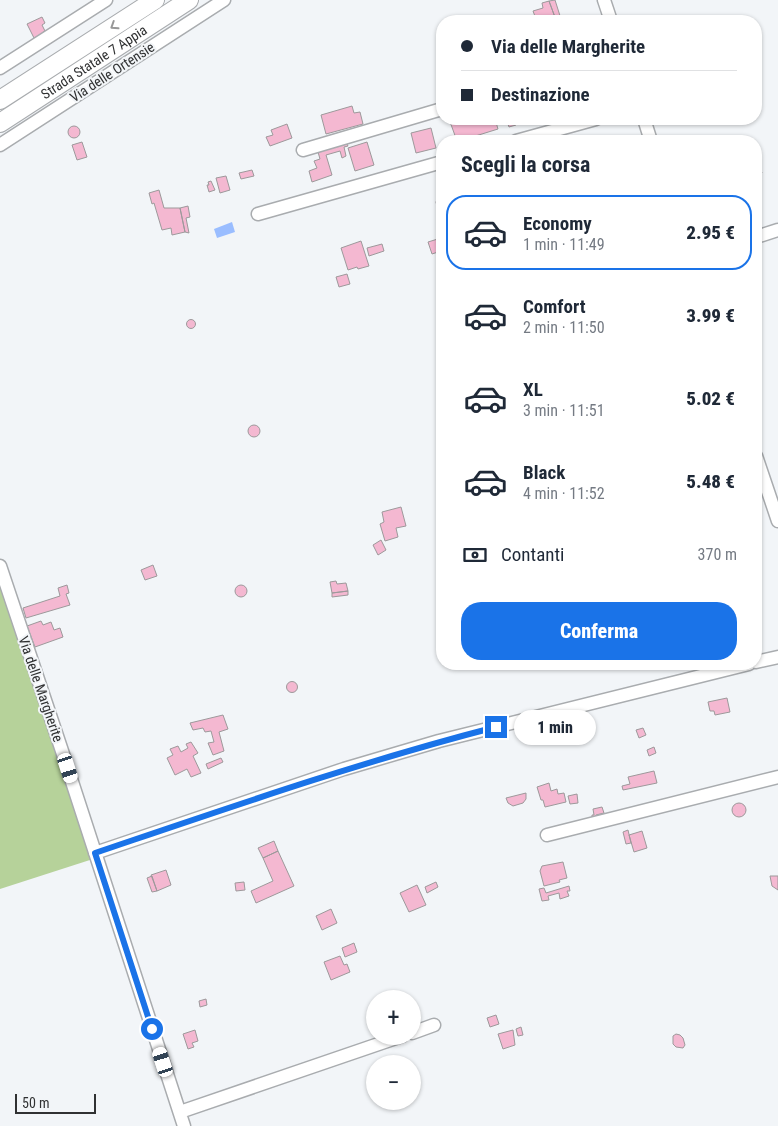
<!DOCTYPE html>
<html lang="it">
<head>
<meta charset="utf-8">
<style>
  :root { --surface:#fff; --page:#f2f2f3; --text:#1f2937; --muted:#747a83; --line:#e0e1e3; --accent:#1a73e8 }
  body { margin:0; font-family:"Roboto Condensed",sans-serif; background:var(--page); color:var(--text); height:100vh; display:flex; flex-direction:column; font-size:19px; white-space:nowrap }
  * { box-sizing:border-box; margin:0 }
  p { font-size:16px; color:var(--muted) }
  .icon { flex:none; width:28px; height:28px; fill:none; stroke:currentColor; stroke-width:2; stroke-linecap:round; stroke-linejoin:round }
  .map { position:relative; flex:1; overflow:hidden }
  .side { position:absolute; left:436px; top:135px; width:326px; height:535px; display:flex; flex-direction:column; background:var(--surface); border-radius:20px; box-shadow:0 1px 4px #0004 }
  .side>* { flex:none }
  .guide { position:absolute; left:436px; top:15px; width:326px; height:110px; border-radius:20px; box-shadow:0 1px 4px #0004; display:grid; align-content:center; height:110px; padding:0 25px; background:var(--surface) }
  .fabs { position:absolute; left:366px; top:990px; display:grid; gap:10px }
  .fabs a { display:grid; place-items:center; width:55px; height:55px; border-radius:50%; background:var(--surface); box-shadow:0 1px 4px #0004; font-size:25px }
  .scale { position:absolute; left:15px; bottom:12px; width:81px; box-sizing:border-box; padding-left:5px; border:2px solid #303132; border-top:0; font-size:14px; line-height:18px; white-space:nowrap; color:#303132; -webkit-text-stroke:4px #f2f5f8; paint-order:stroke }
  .end { position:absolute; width:22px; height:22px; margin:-11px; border:6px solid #1a73e8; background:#fff; box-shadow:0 0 0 2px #fff }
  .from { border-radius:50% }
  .bubble { position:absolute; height:35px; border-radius:18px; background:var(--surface); box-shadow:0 1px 4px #0004; font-size:16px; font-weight:800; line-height:35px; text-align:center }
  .car { position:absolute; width:15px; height:30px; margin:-15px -8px; border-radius:6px; box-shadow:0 0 4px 1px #0007; background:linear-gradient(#fff 24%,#345 0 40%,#fff 0 76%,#345 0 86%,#fff 0) }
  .guide b { display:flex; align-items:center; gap:18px; height:48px; font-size:19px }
  .guide b+b { border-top:1px solid var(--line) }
  .guide i { width:12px; height:12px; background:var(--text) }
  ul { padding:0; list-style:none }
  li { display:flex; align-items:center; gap:15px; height:75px; margin:0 10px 8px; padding:0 15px; border:2px solid transparent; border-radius:20px }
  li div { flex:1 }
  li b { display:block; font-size:19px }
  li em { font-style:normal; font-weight:800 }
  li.current { border-color:var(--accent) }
  li>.icon { width:45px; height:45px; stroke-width:1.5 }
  h2 { padding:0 25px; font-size:22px; line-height:60px }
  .pay { display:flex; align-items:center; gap:12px; height:55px; padding:0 25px; font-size:19px }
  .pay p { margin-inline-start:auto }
  .cta { display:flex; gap:10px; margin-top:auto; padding:10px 25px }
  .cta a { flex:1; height:58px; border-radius:20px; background:var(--accent); color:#fff; font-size:20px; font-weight:800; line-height:58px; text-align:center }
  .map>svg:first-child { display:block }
  .green { fill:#b6d29a }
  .water { fill:#9abdff }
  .building { fill:#f4b8d1; stroke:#9d999b }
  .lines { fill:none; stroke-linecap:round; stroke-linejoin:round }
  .minor-casing { stroke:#a9acaf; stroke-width:15 }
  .highway-casing { stroke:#a9acaf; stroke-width:20 }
  .minor { stroke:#fff; stroke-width:12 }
  .highway { stroke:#fff; stroke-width:18 }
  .oneway { stroke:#989898 }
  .route { stroke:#1a73e8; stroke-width:6 }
  .labels { text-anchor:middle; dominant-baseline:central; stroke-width:4; stroke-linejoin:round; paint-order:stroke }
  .street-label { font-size:14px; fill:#303132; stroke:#f2f5f8 }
</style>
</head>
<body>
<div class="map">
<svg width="778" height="1126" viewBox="0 0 778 1126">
  <rect width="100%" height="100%" fill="#f2f5f8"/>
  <path class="green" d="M0,578L93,859L0,889Z"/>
  <path class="water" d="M232,222L235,232L217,238L214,229Z"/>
  <path class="building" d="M555,0L561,19L556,20L549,1Z
    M549,1L556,20L538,21L537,18L536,19L533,11L543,8L542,3Z
    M42,17L45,23L42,25L45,31L43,32L44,34L34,38L27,24Z
    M352,106L354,113L360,112L363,124L326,134L321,115Z
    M449,119H495L498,129L469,138L470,141H457Z
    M506,119H521L515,121L516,125L509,127Z
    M287,124L292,138L270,146L266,137L273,135L271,130Z
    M68 132a6 6 0 1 1 12 0a6 6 0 1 1-12 0Z
    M431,128L436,148L416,153L411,133Z
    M82,142L87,157L77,160L72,145Z
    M346,142L348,146L344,147L346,156L342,158L340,151L326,155L332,175L312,182L309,171L317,168L314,161L320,159L318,152Z
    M367,142L374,165L355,171L348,148Z
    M756,158L762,173L756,175Z
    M252,170L254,176L241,179L239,173Z
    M226,176L230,190L220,193L216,178Z
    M211,181L215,190L209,192L207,185H209L208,182Z
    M159,190L164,208H180L185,232L172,235L171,228L162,230L154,203L152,204L149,193Z
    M438,198H442V207L437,206L436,202Z
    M188,206L190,217L186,218L189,233L185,232L180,208Z
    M441,238L442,257H440L438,252L432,254L428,242Z
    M361,241L369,266L358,269L357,267L348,270L341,248Z
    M382,244L384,251L369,256L367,248Z
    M347,274L350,284L339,287L336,277Z
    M186.5 324a4.5 4.5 0 1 1 9 0a4.5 4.5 0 1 1-9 0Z
    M248 431a6 6 0 1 1 12 0a6 6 0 1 1-12 0Z
    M401,507L406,526L396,528L398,537L385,541L380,524L384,522L382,512Z
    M381,540L386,550L378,555L373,545Z
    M153,565L157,576L145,580L141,570Z
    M336,581L337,584L346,583L348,591L332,593L330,582Z
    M235 591a6 6 0 1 1 12 0a6 6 0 1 1-12 0Z
    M67,585L69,593L66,594L70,605L26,618L23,608L60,596L58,588Z
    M348,591V595L332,597V593Z
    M41,621L43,625L51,622L54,630L60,628L63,637L35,647L27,626Z
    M286.5 687a5.5 5.5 0 1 1 11 0a5.5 5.5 0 1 1-11 0Z
    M727,698L730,712L715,715L714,711H710L708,702Z
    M223,715L228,729L219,732L224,751L213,755L208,743L214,742L211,731L205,732L203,728L193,730L190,723Z
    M643,728L646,735L639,738L636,730Z
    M191,742L198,753L193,756L201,773L191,777L187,769L175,775L167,758L173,755L170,749L178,746L181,752L188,748L186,744Z
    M654,747L656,753L649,756L647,750Z
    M221,758L223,762L208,769L206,764Z
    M654,771L657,783L623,790L622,786L630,784L628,777Z
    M549,783L551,791L557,789L558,794L564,793L566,802L545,807L543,800H541L537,787Z
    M526,793V799L523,803L513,806L508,803L506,798Z
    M577,794L578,803L570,804L568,796Z
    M732 810a7 7 0 1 1 14 0a7 7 0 1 1-14 0Z
    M602,807L604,813L596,815V820L592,819V815H594L593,809Z
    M628,830L631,843L626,844L623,832Z
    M642,831L647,848L634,852L629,835Z
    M274,841L278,851L263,858L258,848Z
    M278,851L294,886L256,903L251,891L273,881L263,858Z
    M563,862L567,878L559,880L560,882L544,886L540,871L542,866Z
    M166,870L171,885L157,891L151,875Z
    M152,876L157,891L152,892L147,878Z
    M770,876H778V890L772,886Z
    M244,882L245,890L236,891L235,883Z
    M436,882L438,887L427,893L425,887Z
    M417,885L426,905L409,912L400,893Z
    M569,886L570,891H567L569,896L560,899L559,893L548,896L549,900L542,901L539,889L544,888L546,893Z
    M331,909L337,923L322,930L316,916Z
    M354,943L357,952L345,957L342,948Z
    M340,956L344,965L347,964L350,972L331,980L324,962Z
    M206,999L207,1005L200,1007L199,1001Z
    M496,1015L499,1024L490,1027L487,1018Z
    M521,1027L523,1035L518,1036L516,1029Z
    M195,1030L198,1041L192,1043L194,1047L188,1049L183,1034Z
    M513,1030L515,1045L503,1049L498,1034Z
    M676,1034L680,1035L683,1038L685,1045L683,1048L676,1047L673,1044V1036Z"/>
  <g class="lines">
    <g class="minor-casing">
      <path id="minor" d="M604,0L611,21
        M0,68L106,0
        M644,119L651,141
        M516,141L596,119
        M0,145L224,0
        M303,150L442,109
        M258,214L442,162
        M756,237L778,230
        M756,456L778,521
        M0,566L62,751L184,1126
        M756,662L778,657
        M547,835L778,777
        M95,853L344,769L439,741L749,664
        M412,1033L434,1025
        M180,1112L402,1036"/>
    </g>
    <g class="highway-casing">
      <g id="highway">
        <path d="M0,100L155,0"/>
        <path id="s1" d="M0,123L189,0"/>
      </g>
    </g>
    <use href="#minor" class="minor"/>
    <use href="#highway" class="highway"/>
  </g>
  <defs><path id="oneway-chevron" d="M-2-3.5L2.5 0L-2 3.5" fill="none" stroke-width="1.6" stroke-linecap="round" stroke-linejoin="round" transform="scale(1.25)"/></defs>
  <use class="oneway" href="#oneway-chevron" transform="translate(114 26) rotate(147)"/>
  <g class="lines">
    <path class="route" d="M152,1029L95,853C228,808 360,762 496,727"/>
  </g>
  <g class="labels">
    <g class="street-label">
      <text stroke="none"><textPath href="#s1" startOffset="112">Strada Statale 7 Appia</textPath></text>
      <text transform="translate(112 72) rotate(-33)">Via delle Ortensie</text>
      <text transform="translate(41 689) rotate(71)">Via delle Margherite</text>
    </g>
  </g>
</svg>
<div class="fabs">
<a>+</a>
<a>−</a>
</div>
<div class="scale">50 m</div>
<i class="end from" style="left:152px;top:1029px"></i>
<i class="end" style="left:496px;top:727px"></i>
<div class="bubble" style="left:514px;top:710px;width:82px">1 min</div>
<i class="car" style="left:68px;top:768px;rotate:162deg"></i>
<i class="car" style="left:163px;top:1062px;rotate:342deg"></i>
<div class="guide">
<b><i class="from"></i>Via delle Margherite</b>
<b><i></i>Destinazione</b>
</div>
<section class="side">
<h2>Scegli la corsa</h2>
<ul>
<li class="current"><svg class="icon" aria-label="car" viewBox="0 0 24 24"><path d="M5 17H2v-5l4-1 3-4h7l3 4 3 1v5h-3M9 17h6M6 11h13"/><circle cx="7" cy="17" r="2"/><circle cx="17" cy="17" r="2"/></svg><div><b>Economy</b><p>1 min · 11:49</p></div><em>2.95 €</em></li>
<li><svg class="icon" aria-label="car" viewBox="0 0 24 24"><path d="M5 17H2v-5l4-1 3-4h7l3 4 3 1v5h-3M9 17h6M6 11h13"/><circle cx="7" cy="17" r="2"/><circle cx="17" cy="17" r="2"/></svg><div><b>Comfort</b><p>2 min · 11:50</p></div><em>3.99 €</em></li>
<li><svg class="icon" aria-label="car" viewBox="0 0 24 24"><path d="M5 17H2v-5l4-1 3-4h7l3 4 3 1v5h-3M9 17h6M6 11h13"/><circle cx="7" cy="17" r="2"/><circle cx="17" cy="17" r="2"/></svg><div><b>XL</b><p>3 min · 11:51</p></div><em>5.02 €</em></li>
<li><svg class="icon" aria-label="car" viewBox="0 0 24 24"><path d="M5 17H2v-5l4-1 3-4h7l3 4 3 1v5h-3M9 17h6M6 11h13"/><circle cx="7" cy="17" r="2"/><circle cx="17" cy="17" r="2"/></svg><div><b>Black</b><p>4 min · 11:52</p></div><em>5.48 €</em></li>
</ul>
<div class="pay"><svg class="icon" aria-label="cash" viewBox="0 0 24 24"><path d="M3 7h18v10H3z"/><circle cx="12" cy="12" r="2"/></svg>Contanti<p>370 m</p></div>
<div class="cta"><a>Conferma</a></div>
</section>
</div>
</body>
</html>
